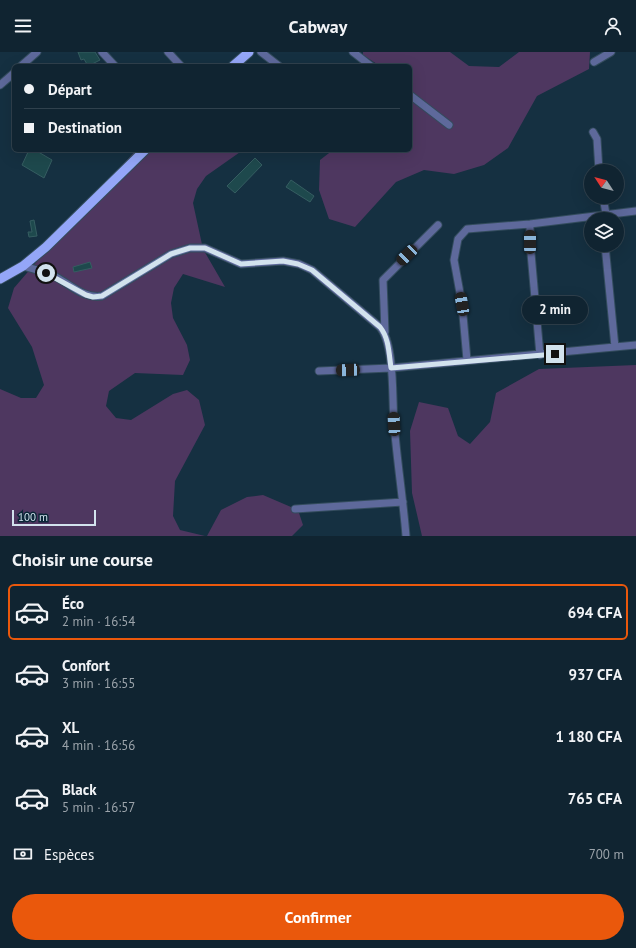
<!DOCTYPE html>
<html lang="fr">
<head>
<meta charset="utf-8">
<style>
  :root { --surface:#102431; --page:#1e303d; --text:#f1f3f6; --muted:#9ca4ab; --line:#30414d; --accent:#ea580c }
  body { margin:0; font-family:"PT Sans",sans-serif; background:var(--page); color:var(--text); height:100vh; display:flex; flex-direction:column; font-size:15px; white-space:nowrap }
  * { box-sizing:border-box; margin:0 }
  p { font-size:13px; color:var(--muted) }
  .icon { flex:none; width:22px; height:22px; fill:none; stroke:currentColor; stroke-width:2; stroke-linecap:round; stroke-linejoin:round }
  .map { position:relative; height:484px; overflow:hidden }
  .sheet { display:flex; flex-direction:column; background:var(--surface); flex:1 }
  .sheet>* { flex:none }
  .top-card { position:absolute; left:12px; top:12px; width:400px; height:88px; border-radius:6px; box-shadow:0 4px 16px #0002,0 0 0 1px var(--line); display:grid; align-content:center; height:88px; padding:0 12px; background:var(--surface) }
  .needle { width:26px; rotate:306deg }
  .controls { position:absolute; left:584px; top:112px; display:grid; gap:8px }
  .controls a { display:grid; place-items:center; width:40px; height:40px; border-radius:50%; background:var(--surface); box-shadow:0 4px 16px #0002,0 0 0 1px var(--line); font-size:20px }
  .scale { position:absolute; left:12px; bottom:10px; width:84px; box-sizing:border-box; padding-left:4px; border:2px solid #d2e2ed; border-top:0; font-size:11px; line-height:14px; white-space:nowrap; color:#d2e2ed; -webkit-text-stroke:3px #0a2637; paint-order:stroke }
  .end { position:absolute; width:18px; height:18px; margin:-9px; border:5px solid #d2e2ed; background:#111; box-shadow:0 0 0 2px #111 }
  .from { border-radius:50% }
  .bubble { position:absolute; height:28px; border-radius:14px; background:var(--surface); box-shadow:0 4px 16px #0002,0 0 0 1px var(--line); font-size:13px; font-weight:800; line-height:28px; text-align:center }
  .car { position:absolute; width:12px; height:24px; margin:-12px -6px; border-radius:5px; box-shadow:0 0 3px 1px #0007; background:linear-gradient(#222 24%,#8ab4d8 0 40%,#222 0 76%,#8ab4d8 0 86%,#222 0) }
  .top-card b { display:flex; align-items:center; gap:14px; height:38px; font-size:15px }
  .top-card b+b { border-top:1px solid var(--line) }
  .top-card i { width:10px; height:10px; background:var(--text) }
  ul { padding:0; list-style:none }
  li { display:flex; align-items:center; gap:12px; height:56px; margin:0 8px 6px; padding:0 4px; border:2px solid transparent; border-radius:6px }
  li div { flex:1 }
  li b { display:block; font-size:15px }
  li em { font-style:normal; font-weight:800 }
  li.selected { border-color:var(--accent) }
  li>.icon { width:36px; height:36px; stroke-width:1.5 }
  h2 { padding:0 12px; font-size:18px; line-height:48px }
  .pay { display:flex; align-items:center; gap:10px; height:44px; padding:0 12px; font-size:15px }
  .pay p { margin-inline-start:auto }
  .button { display:flex; gap:8px; margin-top:auto; padding:8px 12px }
  .button a { flex:1; height:46px; border-radius:24px; background:var(--accent); color:#fff; font-size:16px; font-weight:800; line-height:46px; text-align:center }
  header { display:flex; justify-content:space-between; align-items:center; height:52px; padding:0 12px; background:var(--surface); font-size:18px; font-weight:800 }
  .map>svg:first-child { display:block }
  .green { fill:#4e3760 }
  .building { fill:#1e494d; stroke:#355d61 }
  .lines { fill:none; stroke-linecap:round; stroke-linejoin:round }
  .minor-casing { stroke:#334c5d; stroke-width:9 }
  .major-casing { stroke:#334c5d; stroke-width:11 }
  .minor { stroke:#5e699b; stroke-width:7 }
  .major { stroke:#94a6f8; stroke-width:9 }
  .route { stroke:#d2e2ed; stroke-width:5 }
</style>
</head>
<body>
<header><svg class="icon" aria-label="menu" viewBox="0 0 24 24"><path d="M4 6h16M4 12h16M4 18h16"/></svg>Cabway<svg class="icon" aria-label="person" viewBox="0 0 24 24"><circle cx="12" cy="8" r="4"/><path d="M4 21q1-7 8-7t8 7"/></svg></header>
<div class="map">
<svg width="636" height="484" viewBox="0 0 636 484">
  <rect width="100%" height="100%" fill="#153041"/>
  <path class="green" d="M363,0H450L469,14L499,15L519,0H590L589,17L537,44L508,96L484,113L454,122L424,118L396,130L355,175L329,167L319,138L320,108L333,98H410V41L412,36L410,34V14H380L363,3Z
    M136,98H243L206,124L197,137L193,151L203,197L225,235L183,222L174,236L171,251L173,266L187,293L190,308L183,323L135,321L109,339L106,354L116,366L131,368L173,342L187,338L199,348L205,373L175,429L173,464L180,478L205,484H0V337L21,346H36L44,333L32,295L8,256L14,236L70,171Z
    M636,313V484H422L412,441L410,379L419,350L448,356L458,384L470,392L490,370L496,341L539,317Z
    M263,443L298,458L303,473L292,484H207L221,458L247,445Z"/>
  <path class="building" d="M78,0H95L100,8L88,14L84,7L81,8Z
    M29,98H35L52,108L44,126L22,113Z
    M255,106L262,113L235,141L227,134Z
    M291,128L314,144L310,150L286,135Z
    M34,168L37,184L29,185L28,180H32L30,169Z
    M90,210L92,216L74,220L73,215Z"/>
  <g class="lines">
    <g class="minor-casing">
      <path id="minor" d="M102,0L115,14
        M168,0L181,14
        M261,0L279,14
        M353,0L371,14
        M594,10L611,0
        M21,14L37,0
        M0,33L14,21
        M410,43L449,73
        M593,80L597,87L599,119
        M603,145L606,162L605,167
        M530,172V190L540,303
        M605,193L615,295
        M23,214C34,217 46,220 56,225C71,233 84,247 102,244L171,202L190,196H205L241,212L283,209L299,212L312,218L380,275C395,293 392,347 394,371C397,409 403,446 406,484
        M385,280L383,228L438,173
        M467,308L462,252L454,208L458,187L467,177L530,172L636,159
        M319,319L391,316L636,293
        M295,457L403,450"/>
    </g>
    <g class="major-casing">
      <path id="major" d="M233,14L249,0
        M0,227L23,214L46,195L145,98"/>
    </g>
    <use href="#minor" class="minor"/>
    <use href="#major" class="major"/>
  </g>
  <g class="lines">
    <path class="route" d="M46,221L86,243L93,245L102,244L171,202L190,196H205L241,212L283,209L298,212L312,218L380,275C389,286 389,302 391,316L555,302"/>
  </g>
</svg>
<div class="controls">
<a><svg class="needle" viewBox="-14 -14 28 28"><path d="M0-13l5 13h-10z" fill="#e53935"/><path d="M0 13l5-13h-10z" fill="#9ca4ab"/></svg></a>
<a><svg class="icon" aria-label="layers" viewBox="0 0 24 24"><path d="M12 4l9 5-9 5-9-5zM3 14l9 5 9-5"/></svg></a>
</div>
<div class="scale">100 m</div>
<i class="end from" style="left:46px;top:221px"></i>
<i class="end" style="left:555px;top:302px"></i>
<div class="bubble" style="left:522px;top:244px;width:66px">2 min</div>
<i class="car" style="left:530px;top:190px;rotate:0deg"></i>
<i class="car" style="left:407px;top:203px;rotate:226deg"></i>
<i class="car" style="left:462px;top:252px;rotate:350deg"></i>
<i class="car" style="left:348px;top:318px;rotate:268deg"></i>
<i class="car" style="left:394px;top:372px;rotate:357deg"></i>
<div class="top-card">
<b><i class="from"></i>Départ</b>
<b><i></i>Destination</b>
</div>
</div>
<section class="sheet">
<h2>Choisir une course</h2>
<ul>
<li class="selected"><svg class="icon" aria-label="car" viewBox="0 0 24 24"><path d="M5 17H2v-5l4-1 3-4h7l3 4 3 1v5h-3M9 17h6M6 11h13"/><circle cx="7" cy="17" r="2"/><circle cx="17" cy="17" r="2"/></svg><div><b>Éco</b><p>2 min · 16:54</p></div><em>694 CFA</em></li>
<li><svg class="icon" aria-label="car" viewBox="0 0 24 24"><path d="M5 17H2v-5l4-1 3-4h7l3 4 3 1v5h-3M9 17h6M6 11h13"/><circle cx="7" cy="17" r="2"/><circle cx="17" cy="17" r="2"/></svg><div><b>Confort</b><p>3 min · 16:55</p></div><em>937 CFA</em></li>
<li><svg class="icon" aria-label="car" viewBox="0 0 24 24"><path d="M5 17H2v-5l4-1 3-4h7l3 4 3 1v5h-3M9 17h6M6 11h13"/><circle cx="7" cy="17" r="2"/><circle cx="17" cy="17" r="2"/></svg><div><b>XL</b><p>4 min · 16:56</p></div><em>1 180 CFA</em></li>
<li><svg class="icon" aria-label="car" viewBox="0 0 24 24"><path d="M5 17H2v-5l4-1 3-4h7l3 4 3 1v5h-3M9 17h6M6 11h13"/><circle cx="7" cy="17" r="2"/><circle cx="17" cy="17" r="2"/></svg><div><b>Black</b><p>5 min · 16:57</p></div><em>765 CFA</em></li>
</ul>
<div class="pay"><svg class="icon" aria-label="cash" viewBox="0 0 24 24"><path d="M3 7h18v10H3z"/><circle cx="12" cy="12" r="2"/></svg>Espèces<p>700 m</p></div>
<div class="button"><a>Confirmer</a></div>
</section>
</body>
</html>
